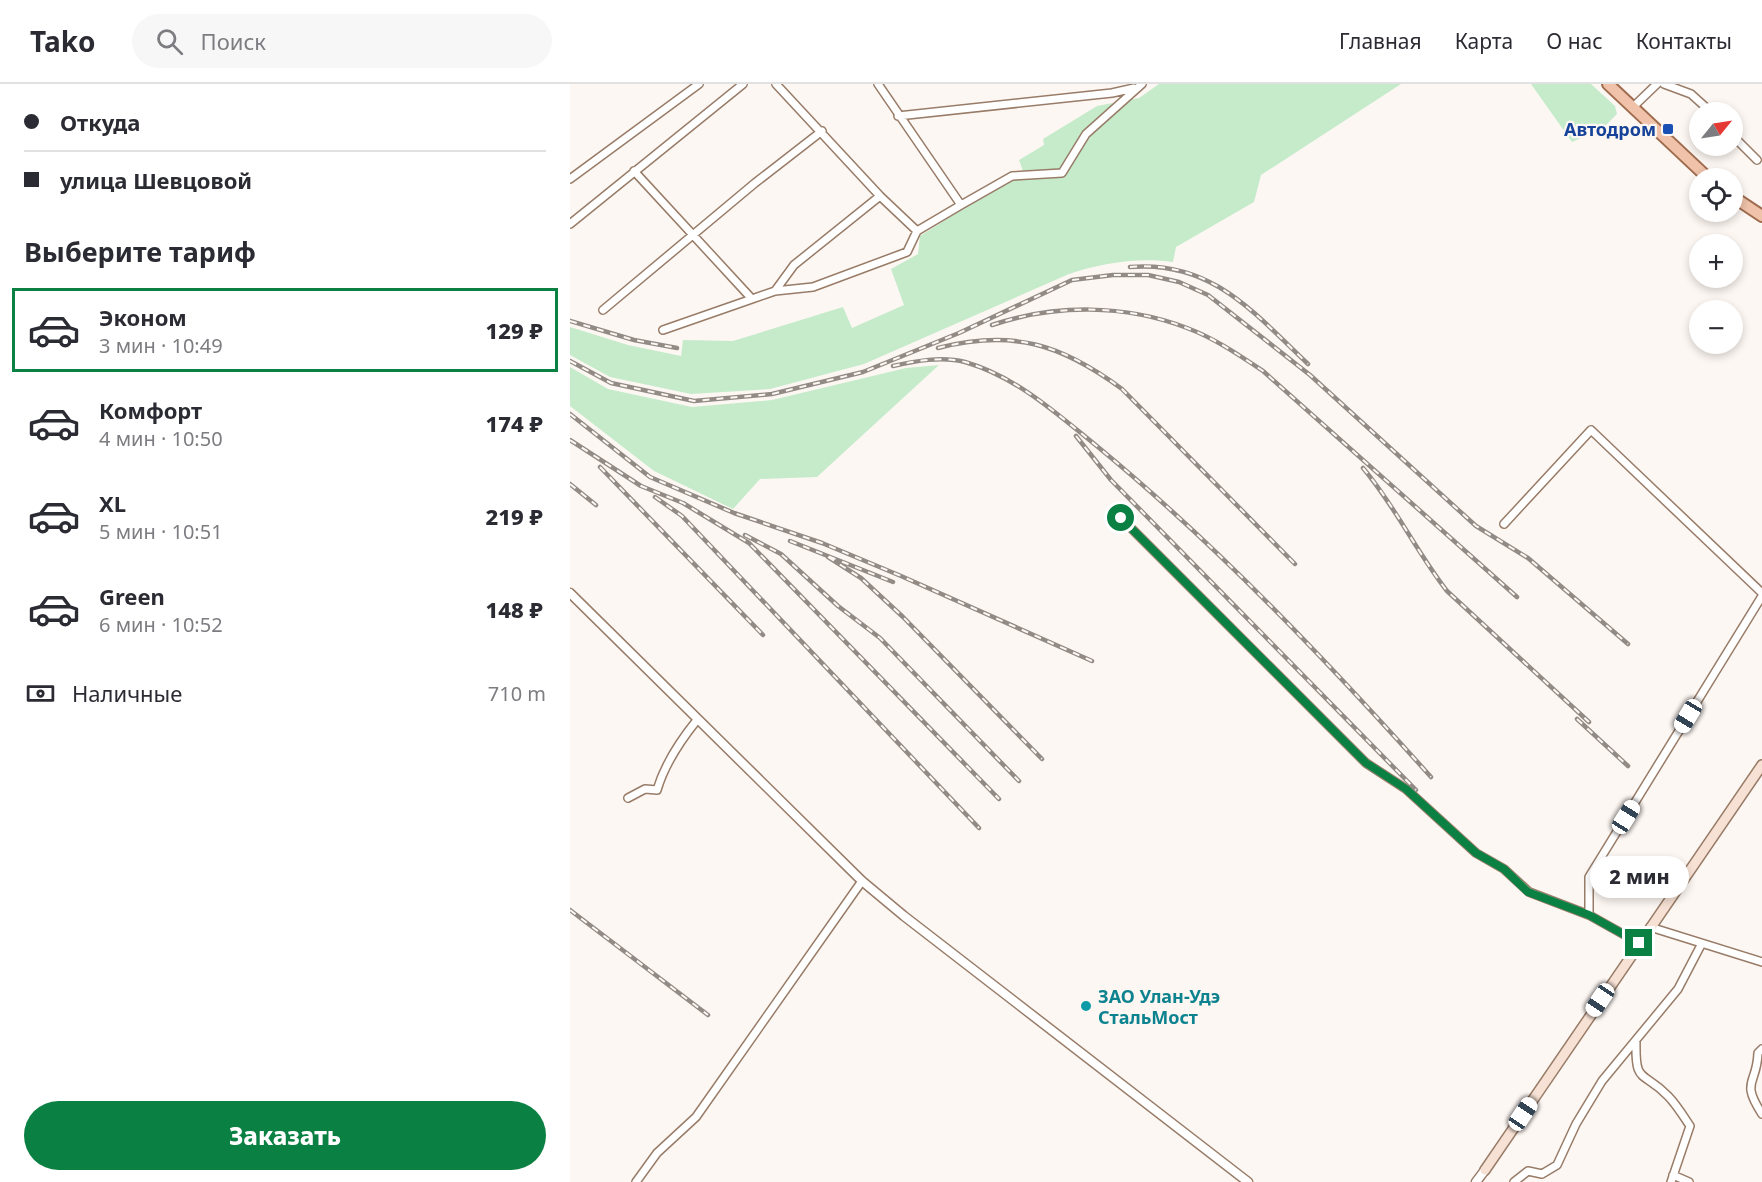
<!DOCTYPE html>
<html lang="ru">
<head>
<meta charset="utf-8">
<style>
  :root { --surface:#fff; --page:#f7f7f7; --text:#2b2b33; --muted:#7c7c81; --line:#e1e1e2; --accent:#0b8043 }
  body { margin:0; font-family:"Noto Sans",sans-serif; background:var(--page); color:var(--text); height:100vh; display:flex; flex-direction:column; font-size:22px; white-space:nowrap }
  * { box-sizing:border-box; margin:0 }
  p { font-size:20px; color:var(--muted) }
  .icon { flex:none; width:33px; height:33px; fill:none; stroke:currentColor; stroke-width:2; stroke-linecap:round; stroke-linejoin:round }
  .map { position:relative; flex:1; overflow:hidden }
  .sheet { display:flex; flex-direction:column; background:var(--surface); width:570px }
  .sheet>* { flex:none }
  .guide { display:grid; align-content:center; height:132px; padding:0 24px; background:var(--surface) }
  .needle { width:39px; rotate:60deg }
  .controls { position:absolute; left:1119px; top:18px; display:grid; gap:12px }
  .controls a { display:grid; place-items:center; width:54px; height:54px; border-radius:50%; background:var(--surface); box-shadow:0 3px 9px #0003; font-size:30px }
  .end { position:absolute; width:27px; height:27px; margin:-14px; border:8px solid #0b8043; background:#fff; box-shadow:0 0 0 3px #fff }
  .from { border-radius:50% }
  .bubble { position:absolute; height:42px; border-radius:21px; background:var(--surface); box-shadow:0 3px 9px #0003; font-size:20px; font-weight:800; line-height:42px; text-align:center }
  .car { position:absolute; width:18px; height:36px; margin:-18px -9px; border-radius:8px; box-shadow:0 0 4px 2px #0007; background:linear-gradient(#fff 24%,#345 0 40%,#fff 0 76%,#345 0 86%,#fff 0) }
  .guide b { display:flex; align-items:center; gap:21px; height:57px; font-size:22px }
  .guide b+b { border-top:2px solid var(--line) }
  .guide i { width:15px; height:15px; background:var(--text) }
  ul { padding:0; list-style:none }
  li { display:flex; align-items:center; gap:18px; height:84px; margin:0 12px 9px; padding:0 12px; border:3px solid transparent; border-radius:0px }
  li div { flex:1 }
  li b { display:block; font-size:22px }
  li em { font-style:normal; font-weight:800 }
  li.current { border-color:var(--accent) }
  li>.icon { width:54px; height:54px; stroke-width:1.5 }
  h2 { padding:0 24px; font-size:27px; line-height:72px }
  .pay { display:flex; align-items:center; gap:15px; height:66px; padding:0 24px; font-size:22px }
  .pay p { margin-inline-start:auto }
  .action { display:flex; gap:12px; margin-top:auto; padding:12px 24px }
  .action a { flex:1; height:69px; border-radius:36px; background:var(--accent); color:#fff; font-size:24px; font-weight:800; line-height:69px; text-align:center }
  header { display:flex; align-items:center; gap:36px; box-sizing:border-box; height:84px; padding:0 30px; background:var(--surface); border-bottom:2px solid var(--line) }
  header strong { font-size:28px }
  nav { display:flex; gap:33px; margin-inline-start:auto; font-size:21px }
  .search { width:420px; height:54px; background:var(--page); display:flex; align-items:center; gap:15px; box-sizing:border-box; padding:0 21px; border-radius:33px; color:var(--muted); font-size:22px }
  main { display:flex; flex:1; min-height:0 }
  .map>svg:first-child { display:block }
  .green { fill:#c5ebca }
  .lines { fill:none; stroke-linecap:round; stroke-linejoin:round }
  .minor-casing { stroke:#987c68; stroke-width:10 }
  .tertiary-casing { stroke:#987c68; stroke-width:11 }
  .secondary-casing { stroke:#987c68; stroke-width:12 }
  .primary-casing { stroke:#9f6b4d; stroke-width:14 }
  .minor { stroke:#fff; stroke-width:7 }
  .tertiary { stroke:#fff; stroke-width:8 }
  .secondary { stroke:#f7e1d4; stroke-width:9 }
  .primary { stroke:#efc2a9; stroke-width:10 }
  .rail-casing { stroke:#928a84; stroke-width:4.5 }
  .rail { stroke:#fdf7f3; stroke-width:2; stroke-dasharray:7; stroke-linecap:butt }
  .route { stroke:#0b8043; stroke-width:8 }
  .transit-dot { fill:#1a4fb4; stroke:#fdf7f3; stroke-width:2 }
  .culture-dot { fill:#0f9aa8; stroke:#fdf7f3; stroke-width:2 }
  .labels { text-anchor:middle; dominant-baseline:central; stroke-width:4.5; stroke-linejoin:round; paint-order:stroke }
  .transit-label { font-size:18px; font-weight:bold; fill:#164399; stroke:#fdf7f3; text-anchor:end }
  .culture-label { font-size:18px; font-weight:bold; fill:#0d838f; stroke:#fdf7f3; text-anchor:start }
</style>
</head>
<body>
<header>
<strong>Tako</strong>
<div class="search"><svg class="icon" aria-label="search" viewBox="0 0 24 24"><circle cx="10" cy="10" r="6"/><path d="M15 15l6 6"/></svg>Поиск</div>
<nav><a>Главная</a><a>Карта</a><a>О нас</a><a>Контакты</a></nav>
</header>
<main>
<section class="sheet">
<div class="guide">
<b><i class="from"></i>Откуда</b>
<b><i></i>улица Шевцовой</b>
</div>
<h2>Выберите тариф</h2>
<ul>
<li class="current"><svg class="icon" aria-label="car" viewBox="0 0 24 24"><path d="M5 17H2v-5l4-1 3-4h7l3 4 3 1v5h-3M9 17h6M6 11h13"/><circle cx="7" cy="17" r="2"/><circle cx="17" cy="17" r="2"/></svg><div><b>Эконом</b><p>3 мин · 10:49</p></div><em>129 ₽</em></li>
<li><svg class="icon" aria-label="car" viewBox="0 0 24 24"><path d="M5 17H2v-5l4-1 3-4h7l3 4 3 1v5h-3M9 17h6M6 11h13"/><circle cx="7" cy="17" r="2"/><circle cx="17" cy="17" r="2"/></svg><div><b>Комфорт</b><p>4 мин · 10:50</p></div><em>174 ₽</em></li>
<li><svg class="icon" aria-label="car" viewBox="0 0 24 24"><path d="M5 17H2v-5l4-1 3-4h7l3 4 3 1v5h-3M9 17h6M6 11h13"/><circle cx="7" cy="17" r="2"/><circle cx="17" cy="17" r="2"/></svg><div><b>XL</b><p>5 мин · 10:51</p></div><em>219 ₽</em></li>
<li><svg class="icon" aria-label="car" viewBox="0 0 24 24"><path d="M5 17H2v-5l4-1 3-4h7l3 4 3 1v5h-3M9 17h6M6 11h13"/><circle cx="7" cy="17" r="2"/><circle cx="17" cy="17" r="2"/></svg><div><b>Green</b><p>6 мин · 10:52</p></div><em>148 ₽</em></li>
</ul>
<div class="pay"><svg class="icon" aria-label="cash" viewBox="0 0 24 24"><path d="M3 7h18v10H3z"/><circle cx="12" cy="12" r="2"/></svg>Наличные<p>710 m</p></div>
<div class="action"><a>Заказать</a></div>
</section>
<div class="map">
<svg width="1192" height="1098" viewBox="0 0 1192 1098">
  <rect width="100%" height="100%" fill="#fdf7f3"/>
  <path class="green" d="M589,0H831L691,91L684,118L606,163L603,178C568,173 532,179 499,190L294,280L200,305L121,310L40,293L0,271V243L58,261L111,272L113,256L163,257L273,223L282,244L334,221L321,185L348,170L350,152L453,87L449,76L474,61L473,55L527,22L569,14Z
    M961,0H1021L1045,22L1047,30L1032,45L1002,58Z
    M369,281L247,393L190,395L163,425L84,387L0,322V283L38,305L122,323L202,316L336,284Z"/>
  <g class="lines">
    <g class="minor-casing">
      <path id="minor" d="M206,0L310,112L347,147L391,121
        M308,0L391,121L442,92L492,89L516,50L572,0
        M1094,0L1121,10L1141,28
        M1062,24L1087,0
        M328,32L542,9L564,4
        M1162,51L1187,76
        M64,87L182,215L205,207L243,203L337,168L347,147
        M0,95L129,0
        M0,140L173,0
        M205,207L224,181L310,112
        M33,226L185,99L252,47
        M93,246L182,215
        M551,434L796,679L836,705L906,769L934,785L959,808L1019,831
        M934,440L1021,346L1192,509
        M58,714L75,705L87,706C95,679 110,657 127,636
        M1080,843L1192,878
        M1069,859L1019,831V793L1192,512
        M1066,956C1065,1002 1072,985 1098,1012C1106,1020 1114,1033 1120,1042L1101,1098
        M1192,965L1188,969C1187,1001 1170,996 1192,1030
        M1103,1091L1119,1098
        M66,1098L87,1069L126,1033L292,797
        M944,1098L958,1087L972,1090L987,1081L1006,1040L1032,997L1108,905L1131,861"/>
    </g>
    <g class="tertiary-casing">
      <path id="tertiary" d="M0,509L292,797L334,832L678,1098
        M906,1098L915,1086"/>
    </g>
    <g class="secondary-casing">
      <path id="secondary" d="M915,1086L1192,681"/>
    </g>
    <g class="primary-casing">
      <path id="primary" d="M1038,0L1138,94
        M1162,112L1192,132"/>
    </g>
    <use href="#minor" class="minor"/>
    <use href="#tertiary" class="tertiary"/>
    <use href="#secondary" class="secondary"/>
    <use href="#primary" class="primary"/>
    <g class="rail-casing">
      <path id="rail" d="M560,183C642,176 684,229 738,280
        M0,237L64,256L107,264
        M422,241C485,220 555,220 617,244C644,254 669,271 693,287L947,513
        M368,264C443,245 491,260 552,305L725,480
        M0,277L41,299L124,317L202,310L293,288L389,249L502,196L543,191H578L609,198L638,211L740,291L906,442L958,474L1058,560
        M323,282C345,277 372,272 395,278C447,293 487,330 528,363C648,462 757,577 861,693
        M0,330L80,393L164,429L252,459L331,492L522,577
        M506,352L541,396L846,706
        M0,356L71,402L113,419L179,459L429,715
        M30,383L193,551
        M793,384C825,422 846,467 877,507L1019,638
        M0,400L26,421
        M85,413L112,432L409,744
        M175,451L211,470L268,522L310,554L449,697
        M220,457L323,498
        M258,473L291,494L333,533L472,675
        M1007,635L1058,682
        M0,826L138,931"/>
    </g>
    <use href="#rail" class="rail"/>
  </g>
  <g class="lines">
    <path class="route" d="M551,434L796,679L836,705L906,769L934,785L958,808L1019,831L1069,859"/>
  </g>
  <rect class="transit-dot" x="1092" y="39" width="12" height="12" rx="3"/>
  <circle class="culture-dot" cx="516" cy="922" r="6"/>
  <g class="labels">
    <g class="transit-label">
      <text x="1086" y="45">Автодром</text>
    </g>
    <g class="culture-label">
      <text x="528" y="912">ЗАО Улан-Удэ<tspan x="528" dy="21">СтальМост</tspan></text>
    </g>
  </g>
</svg>
<div class="controls">
<a><svg class="needle" viewBox="-14 -14 28 28"><path d="M0-13l5 13h-10z" fill="#e53935"/><path d="M0 13l5-13h-10z" fill="#7c7c81"/></svg></a>
<a><svg class="icon" aria-label="locate" viewBox="0 0 24 24"><circle cx="12" cy="12" r="6"/><path d="M12 2v4M12 18v4M2 12h4M18 12h4"/></svg></a>
<a>+</a>
<a>−</a>
</div>
<i class="end from" style="left:551px;top:434px"></i>
<i class="end" style="left:1069px;top:859px"></i>
<div class="bubble" style="left:1020px;top:772px;width:99px">2 мин</div>
<i class="car" style="left:1118px;top:632px;rotate:211deg"></i>
<i class="car" style="left:1056px;top:733px;rotate:32deg"></i>
<i class="car" style="left:1030px;top:916px;rotate:214deg"></i>
<i class="car" style="left:953px;top:1030px;rotate:34deg"></i>
</div>
</main>
</body>
</html>
